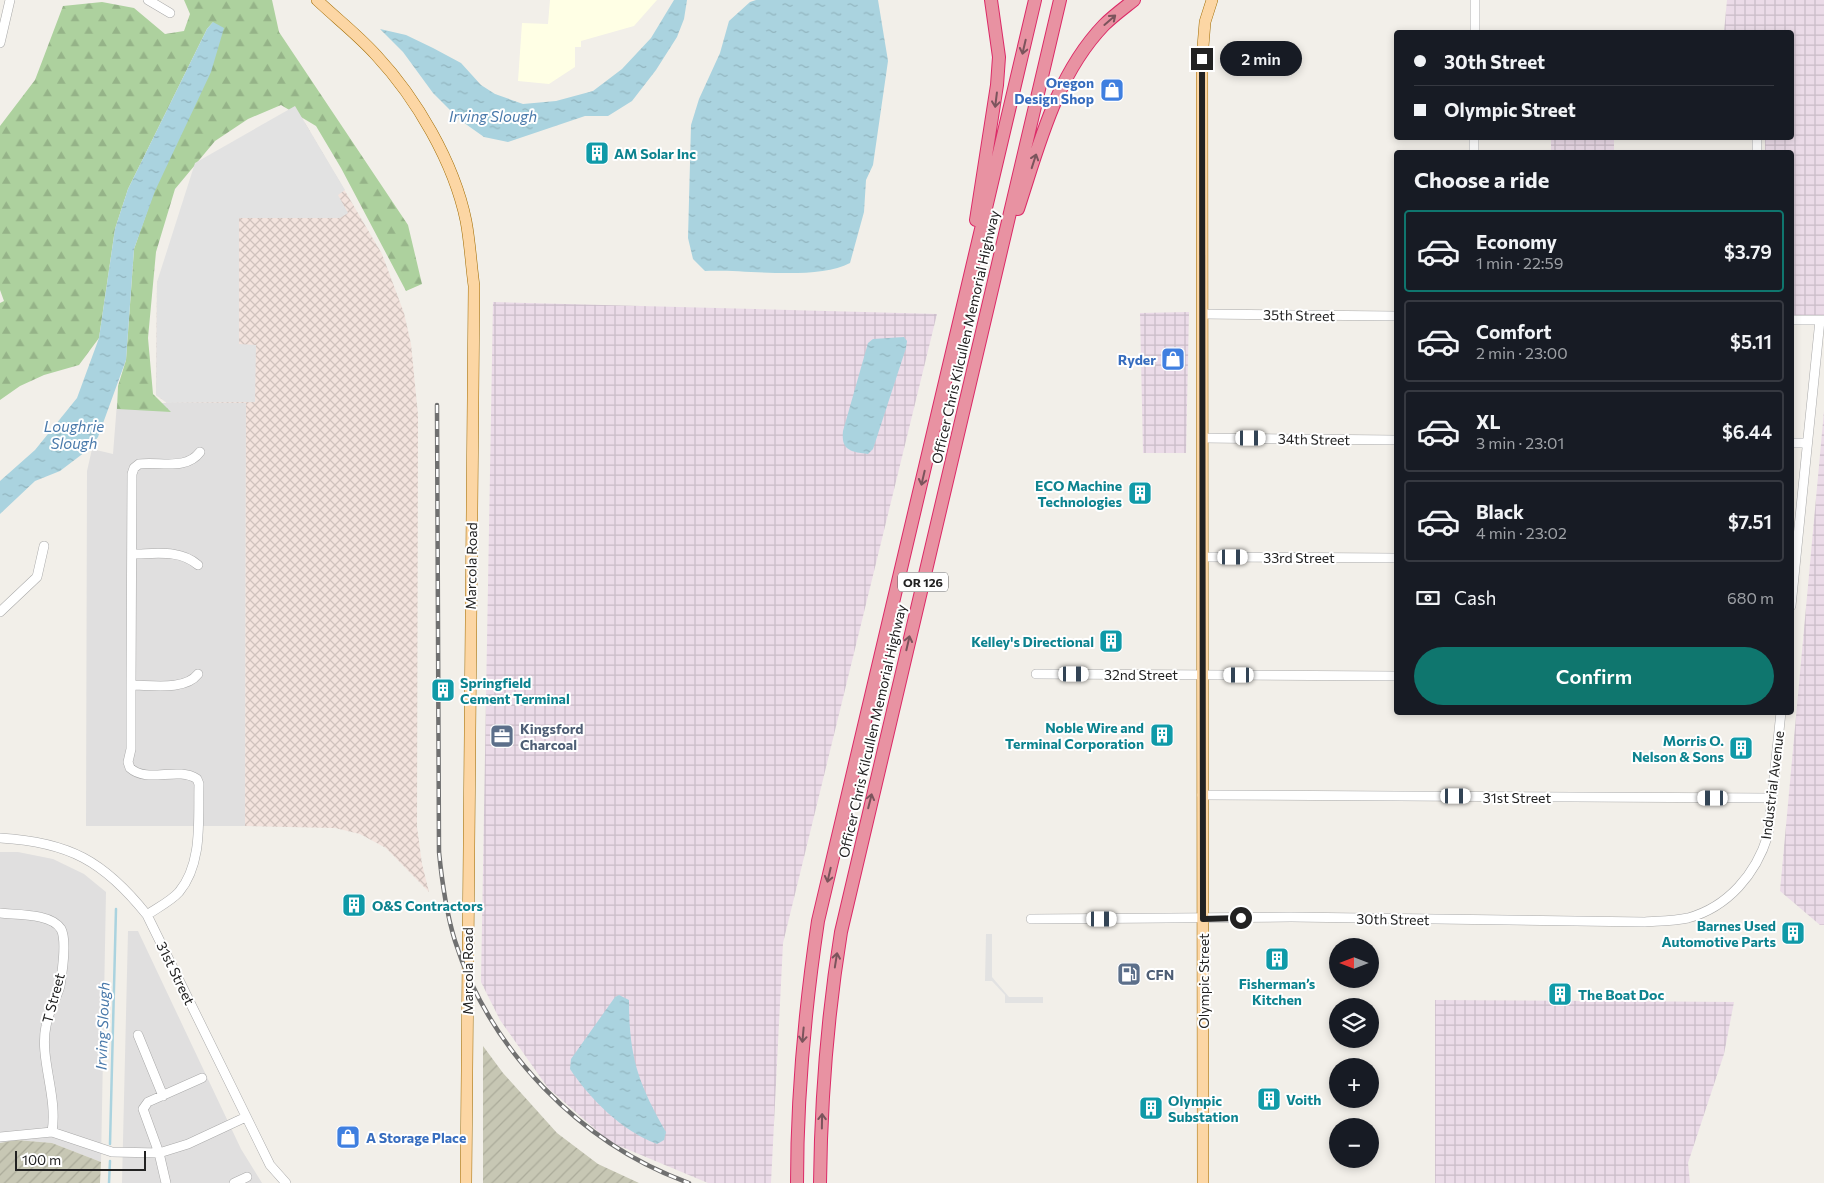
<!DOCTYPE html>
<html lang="en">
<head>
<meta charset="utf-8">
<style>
  :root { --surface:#171b24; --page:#20242c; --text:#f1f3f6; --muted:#9ea1a6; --line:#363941; --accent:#0f766e }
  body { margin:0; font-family:Commissioner,sans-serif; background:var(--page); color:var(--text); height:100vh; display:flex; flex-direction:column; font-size:19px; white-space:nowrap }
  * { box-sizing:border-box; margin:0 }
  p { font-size:16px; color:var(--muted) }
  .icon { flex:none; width:28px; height:28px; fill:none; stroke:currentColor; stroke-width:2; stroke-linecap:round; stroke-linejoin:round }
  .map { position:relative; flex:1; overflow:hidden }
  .panel { position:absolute; left:1394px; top:150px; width:400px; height:565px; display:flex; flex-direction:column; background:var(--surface); border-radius:5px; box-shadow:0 2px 8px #0003 }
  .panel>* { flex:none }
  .banner { position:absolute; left:1394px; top:30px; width:400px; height:110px; border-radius:5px; box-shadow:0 2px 8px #0003; display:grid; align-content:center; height:110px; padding:0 20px; background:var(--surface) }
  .needle { width:32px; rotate:270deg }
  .buttons { position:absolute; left:1329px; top:938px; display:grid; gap:10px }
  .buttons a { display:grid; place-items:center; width:50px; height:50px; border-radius:50%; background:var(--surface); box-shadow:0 2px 8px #0003; font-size:25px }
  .scale { position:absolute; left:15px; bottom:12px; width:131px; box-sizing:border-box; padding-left:5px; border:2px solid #222; border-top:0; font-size:14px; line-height:18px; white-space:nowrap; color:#222; -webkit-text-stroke:4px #fff; paint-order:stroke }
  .end { position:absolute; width:22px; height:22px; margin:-11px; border:6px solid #222; background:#fff; box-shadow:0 0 0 2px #fff }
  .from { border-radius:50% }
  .bubble { position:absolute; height:35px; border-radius:18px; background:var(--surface); box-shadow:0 2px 8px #0003; font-size:16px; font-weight:600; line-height:35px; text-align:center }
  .car { position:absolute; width:15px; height:30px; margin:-15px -8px; border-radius:6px; box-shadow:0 0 4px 1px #0007; background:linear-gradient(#fff 24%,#345 0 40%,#fff 0 76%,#345 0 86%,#fff 0) }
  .banner b { display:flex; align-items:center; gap:18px; height:48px; font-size:19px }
  .banner b+b { border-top:1px solid var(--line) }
  .banner i { width:12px; height:12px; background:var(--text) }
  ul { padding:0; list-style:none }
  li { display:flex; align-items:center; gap:15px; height:82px; margin:0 10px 8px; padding:0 10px; border:2px solid var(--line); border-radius:5px }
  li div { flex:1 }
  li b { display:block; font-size:19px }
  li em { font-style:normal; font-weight:600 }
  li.active { border-color:var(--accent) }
  li>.icon { width:45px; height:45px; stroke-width:1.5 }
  h2 { padding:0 20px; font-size:22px; line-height:60px }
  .pay { display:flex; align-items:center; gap:12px; height:55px; padding:0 20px; font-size:19px }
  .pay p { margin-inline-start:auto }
  .button { display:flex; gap:10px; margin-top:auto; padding:10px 20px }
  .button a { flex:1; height:58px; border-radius:30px; background:var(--accent); color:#fff; font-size:20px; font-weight:600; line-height:58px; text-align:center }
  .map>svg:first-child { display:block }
  .residential { fill:#e0dfdf }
  .industrial { fill:url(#industrial-grid) }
  .education { fill:#ffffe5 }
  .military { fill:url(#military-cross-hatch) }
  .construction { fill:url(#construction-furrows) }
  .forest { fill:url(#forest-firs) }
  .parking { fill:#e2e2e2 }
  .water { fill:url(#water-ripples) }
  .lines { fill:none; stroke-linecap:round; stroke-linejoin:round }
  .stream { stroke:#aad3df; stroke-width:2.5 }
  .minor-casing { stroke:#a9a9a9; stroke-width:10 }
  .major-casing { stroke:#a06b00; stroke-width:12 }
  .highway-casing { stroke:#dc2a67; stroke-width:14 }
  .minor { stroke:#fff; stroke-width:9 }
  .major { stroke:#fcd6a4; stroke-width:11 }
  .highway { stroke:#e892a2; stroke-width:12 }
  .rail-casing { stroke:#707070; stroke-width:4.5 }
  .rail { stroke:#fff; stroke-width:2.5; stroke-dasharray:8; stroke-linecap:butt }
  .oneway { stroke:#7b545c }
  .route { stroke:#222; stroke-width:6 }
  .labels { text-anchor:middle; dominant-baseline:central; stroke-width:4; stroke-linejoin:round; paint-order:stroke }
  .shield { fill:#fff; stroke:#646464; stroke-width:1 }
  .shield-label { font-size:12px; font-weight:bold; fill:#222 }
  .shop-label { font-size:14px; font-weight:bold; fill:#366cbe; stroke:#fff; text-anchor:end }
  .culture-label { font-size:14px; font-weight:bold; fill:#0d838f; stroke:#fff; text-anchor:start }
  .street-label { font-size:14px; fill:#222; stroke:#fff }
  .service-label { font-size:14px; font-weight:bold; fill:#4e5e75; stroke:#fff; text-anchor:start }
  .water-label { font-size:15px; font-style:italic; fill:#4a7aab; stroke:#fff }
</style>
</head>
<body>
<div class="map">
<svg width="1824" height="1183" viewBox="0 0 1824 1183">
  <defs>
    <pattern id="industrial-grid" width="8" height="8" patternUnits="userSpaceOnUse" patternTransform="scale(1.25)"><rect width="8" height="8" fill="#ebdbe8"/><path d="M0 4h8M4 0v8" fill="none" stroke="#c9bcc7"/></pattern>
    <pattern id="military-cross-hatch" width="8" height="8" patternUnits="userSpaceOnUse" patternTransform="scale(1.25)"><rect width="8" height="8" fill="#f3e3dd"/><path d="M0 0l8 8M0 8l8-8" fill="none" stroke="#d0c2bd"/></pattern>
    <pattern id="construction-furrows" width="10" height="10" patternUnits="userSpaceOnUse" patternTransform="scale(1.25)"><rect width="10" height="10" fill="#c7c7b4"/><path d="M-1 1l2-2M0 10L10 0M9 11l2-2" fill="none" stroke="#abab9a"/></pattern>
    <pattern id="forest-firs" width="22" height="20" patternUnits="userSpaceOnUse" patternTransform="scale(1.25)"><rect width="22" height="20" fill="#add19e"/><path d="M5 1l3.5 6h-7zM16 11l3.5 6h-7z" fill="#95b388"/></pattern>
    <pattern id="water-ripples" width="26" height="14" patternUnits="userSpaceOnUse" patternTransform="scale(1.25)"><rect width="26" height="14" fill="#aad3df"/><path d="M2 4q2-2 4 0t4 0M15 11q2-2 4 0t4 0" fill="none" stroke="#92b5bf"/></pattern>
  </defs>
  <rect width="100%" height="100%" fill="#f2efe9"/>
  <path class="residential" d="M117,403H246L245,826H86L87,471L92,449L113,454Z
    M0,852H18L53,859L84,874L106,892L101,1162L52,1143L16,1140L0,1143Z
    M128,931H138L241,1149L262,1183H122Z"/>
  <path class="industrial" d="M1727,0H1824V315H1791V152H1765V138H1791V32H1724Z
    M1551,138H1614V152H1551Z
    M493,302L937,314L783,943L771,1183H708L610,1142L548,1088L500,1020L481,982Z
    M1189,312L1186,453H1143L1140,313Z
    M1824,411V925H1820L1780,891Z
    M1435,1000L1734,1002L1724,1054L1688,1163L1690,1183H1435Z"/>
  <path class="education" d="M550,0H657L634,26L581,41V47H575V67L549,84L518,81L522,23L548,24Z"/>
  <path class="military" d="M295,106L382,254L404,313L411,344L418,415L417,827L422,864L429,892L386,848L360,834L335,828L245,826L246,403H167L156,395L157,282Z"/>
  <path class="construction" d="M483,1046L503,1073L557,1133L598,1164L639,1183H483Z
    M16,1140L52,1143L101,1162L100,1183H0V1143Z"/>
  <path class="forest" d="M184,0H272L279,32L408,225L422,284L406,291L341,168L316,126L281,105L248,119L215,141L175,189L156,252L148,338L153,394L171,412L117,409L118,386L126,360L134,249L213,22L207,29L128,189L115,229L99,338L79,365L44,375L20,386L0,400V303L4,301L0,290V126L35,80L63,6L102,2L134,8L165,34L184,31L190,14Z"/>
  <path class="parking" d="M295,106L345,190L338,195L348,213L340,218H239V344L256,345L255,402L167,403L156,395L157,282L195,163Z
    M986,934H992V977L1009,997H1043V1003H1005V995L992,981H985Z"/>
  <path class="water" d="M674,0H687L684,19L677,37L656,70L632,101L608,116H585L508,142L484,137L460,120L433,93L403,52L380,29L406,35L433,48L461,63L481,85L495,94L523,104L556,101L593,91L622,69L651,38Z
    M756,0H878L888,61L873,165L866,180L864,212L850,263C816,281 745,269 705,271L693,259L688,238L691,125L699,99L720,53L729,21L750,2Z
    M213,22L224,28L211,72L155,191L134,249L126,360L98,437L89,449L60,471L35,481L0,514V481L35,450L77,398L99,338L115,229L128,189L207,29Z
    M904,337L907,341L906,348L873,449L868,454C850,452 841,450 843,431L868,343L873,339Z
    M619,995L629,1000C629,1057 638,1083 666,1132L664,1140L657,1144C622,1131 590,1099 570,1069L571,1059L615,997Z"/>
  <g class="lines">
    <path class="stream" d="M110,1144L116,909
      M109,1183L110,1161"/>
    <g class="minor-casing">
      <path id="minor" d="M148,0L170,13
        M1475,32V0
        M0,43L10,0
        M1474,152V138
        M1757,152V138
        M1202,314L1396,316
        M1791,320H1824
        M1202,438L1396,440
        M1791,443H1807
        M132,554C155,554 180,549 198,565
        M1202,557L1396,558
        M1791,606L1820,320
        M0,612L37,577L44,546
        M1036,674L1396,676
        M131,685C151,685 185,691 198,674
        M1202,795L1772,798
        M0,838C69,842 104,861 147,915L270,1165L286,1183
        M0,913C17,915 51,913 61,929C67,940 62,974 60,986C56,1000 48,1012 46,1026C39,1058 58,1096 52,1132
        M147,915C157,908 171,901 179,892C203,863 198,820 199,784L197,779C177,766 148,784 130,768L128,762L131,749V685L132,474L134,468L139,464C159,461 186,471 200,452
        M1031,919L1291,917L1645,922C1659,921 1674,921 1688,918C1728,907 1756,874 1768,835L1781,712
        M138,1035L163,1096
        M0,1137L52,1132L112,1152L159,1153L188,1144L246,1117
        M166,1183L159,1153L143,1109L148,1102L202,1078
        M234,1183L247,1177"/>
    </g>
    <g class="major-casing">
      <path id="major" d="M317,0C336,18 358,35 376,55C416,98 454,162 466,221C470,242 471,264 474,286L466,1183
        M1203,1183L1202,59L1205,22L1212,0"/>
    </g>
    <g class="highway-casing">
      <path id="highway" d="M1018,209C1039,145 1056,75 1104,25C1113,16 1124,8 1134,0
        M976,220L997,85L999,57L991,0
        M797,1183C797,1095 805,1008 818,921L1035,0
        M820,1183C821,1096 827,1018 841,932L1060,0"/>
    </g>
    <use href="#minor" class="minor"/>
    <use href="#major" class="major"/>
    <use href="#highway" class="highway"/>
    <g class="rail-casing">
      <path id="rail" d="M437,405L439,852C442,882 446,912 455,941C490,1051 581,1144 689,1183"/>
    </g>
    <use href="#rail" class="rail"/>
  </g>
  <defs><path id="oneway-shaft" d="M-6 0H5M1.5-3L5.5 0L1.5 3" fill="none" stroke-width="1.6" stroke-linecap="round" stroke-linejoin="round" transform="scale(1.25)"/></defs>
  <g class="oneway">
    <use href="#oneway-shaft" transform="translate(1110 20) rotate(-41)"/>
    <use href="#oneway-shaft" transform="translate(1024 47) rotate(103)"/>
    <use href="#oneway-shaft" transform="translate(996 100) rotate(97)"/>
    <use href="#oneway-shaft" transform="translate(1034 161) rotate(-72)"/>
    <use href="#oneway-shaft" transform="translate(923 478) rotate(103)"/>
    <use href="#oneway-shaft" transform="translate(908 643) rotate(-77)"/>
    <use href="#oneway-shaft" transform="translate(870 801) rotate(-76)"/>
    <use href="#oneway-shaft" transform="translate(829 875) rotate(103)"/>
    <use href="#oneway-shaft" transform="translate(836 960) rotate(-81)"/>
    <use href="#oneway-shaft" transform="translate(803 1035) rotate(95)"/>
    <use href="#oneway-shaft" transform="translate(822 1121) rotate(-89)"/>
  </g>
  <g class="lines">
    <path class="route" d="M1202,59L1203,919L1241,918"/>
  </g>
  <defs>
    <g id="shop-square" transform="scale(1.25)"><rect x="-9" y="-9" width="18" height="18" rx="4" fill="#3f7fe0" stroke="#fff"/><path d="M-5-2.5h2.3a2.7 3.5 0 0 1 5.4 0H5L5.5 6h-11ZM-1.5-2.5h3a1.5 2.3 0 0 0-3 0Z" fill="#fff"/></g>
    <g id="building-square" transform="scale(1.25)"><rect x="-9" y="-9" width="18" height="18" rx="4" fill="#0f9aa8" stroke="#fff"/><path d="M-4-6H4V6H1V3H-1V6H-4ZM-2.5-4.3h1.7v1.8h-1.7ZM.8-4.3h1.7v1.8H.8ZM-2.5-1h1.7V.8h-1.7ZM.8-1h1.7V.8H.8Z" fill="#fff"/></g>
    <g id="office-square" transform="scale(1.25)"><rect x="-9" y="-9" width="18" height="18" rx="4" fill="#5c6f8a" stroke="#fff"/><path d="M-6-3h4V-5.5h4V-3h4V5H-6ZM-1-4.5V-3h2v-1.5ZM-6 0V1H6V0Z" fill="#fff"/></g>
    <g id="fuel-square" transform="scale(1.25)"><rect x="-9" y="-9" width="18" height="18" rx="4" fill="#5c6f8a" stroke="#fff"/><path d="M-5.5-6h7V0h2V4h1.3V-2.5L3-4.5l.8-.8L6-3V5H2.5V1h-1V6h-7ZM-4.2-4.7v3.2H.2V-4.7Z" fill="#fff"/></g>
  </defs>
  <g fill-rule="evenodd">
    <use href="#shop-square" x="1112" y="90"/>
    <use href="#building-square" x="597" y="153"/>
    <use href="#shop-square" x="1173" y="359"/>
    <use href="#building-square" x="1140" y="493"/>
    <use href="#building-square" x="1111" y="641"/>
    <use href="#building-square" x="443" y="690"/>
    <use href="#building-square" x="1162" y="735"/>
    <use href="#office-square" x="502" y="736"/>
    <use href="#building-square" x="1741" y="748"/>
    <use href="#building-square" x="354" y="905"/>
    <use href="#building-square" x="1793" y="933"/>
    <use href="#building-square" x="1277" y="959"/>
    <use href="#fuel-square" x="1129" y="974"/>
    <use href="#building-square" x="1560" y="994"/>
    <use href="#building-square" x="1269" y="1099"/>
    <use href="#building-square" x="1151" y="1108"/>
    <use href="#shop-square" x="348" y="1137"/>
  </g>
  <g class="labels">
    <rect class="shield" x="898" y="572.5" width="50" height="19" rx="4"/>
    <g class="shield-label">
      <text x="923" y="582">OR 126</text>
    </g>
    <g class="shop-label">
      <text x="1094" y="82">Oregon<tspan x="1094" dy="16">Design Shop</tspan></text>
      <text x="1156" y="359">Ryder</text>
      <text x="366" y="1137" text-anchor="start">A Storage Place</text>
    </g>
    <g class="culture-label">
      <text x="614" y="153">AM Solar Inc</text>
      <text x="1122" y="485" text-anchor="end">ECO Machine<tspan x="1122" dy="16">Technologies</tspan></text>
      <text x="1094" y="641" text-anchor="end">Kelley's Directional</text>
      <text x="460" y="682">Springfield<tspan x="460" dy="16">Cement Terminal</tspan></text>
      <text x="1144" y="727" text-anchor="end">Noble Wire and<tspan x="1144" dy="16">Terminal Corporation</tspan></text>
      <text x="1724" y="740" text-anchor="end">Morris O.<tspan x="1724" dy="16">Nelson &amp; Sons</tspan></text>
      <text x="372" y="905">O&amp;S Contractors</text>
      <text x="1776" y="925" text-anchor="end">Barnes Used<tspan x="1776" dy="16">Automotive Parts</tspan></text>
      <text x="1277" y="983" text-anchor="middle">Fisherman’s<tspan x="1277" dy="16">Kitchen</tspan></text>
      <text x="1578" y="994">The Boat Doc</text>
      <text x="1286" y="1099">Voith</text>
      <text x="1168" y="1100">Olympic<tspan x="1168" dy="16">Substation</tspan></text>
    </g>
    <g class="street-label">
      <text transform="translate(1299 315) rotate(1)">35th Street</text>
      <text transform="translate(965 337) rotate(-77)">Officer Chris Kilcullen Memorial Highway</text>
      <text transform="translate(1314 439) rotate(1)">34th Street</text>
      <text x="1299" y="557">33rd Street</text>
      <text transform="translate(471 566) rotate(-89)">Marcola Road</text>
      <text x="1141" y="674">32nd Street</text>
      <text transform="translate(872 731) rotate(-77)">Officer Chris Kilcullen Memorial Highway</text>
      <text transform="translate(1772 785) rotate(-83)">Industrial Avenue</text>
      <text x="1517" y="797">31st Street</text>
      <text transform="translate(1393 919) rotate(1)">30th Street</text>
      <text transform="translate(467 971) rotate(-90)">Marcola Road</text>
      <text transform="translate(176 973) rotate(64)">31st Street</text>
      <text transform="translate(1203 981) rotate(-90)">Olympic Street</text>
      <text transform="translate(53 998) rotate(-75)">T Street</text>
    </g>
    <g class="service-label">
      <text x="520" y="728">Kingsford<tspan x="520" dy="16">Charcoal</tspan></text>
      <text x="1146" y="974">CFN</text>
    </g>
    <g class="water-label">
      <text x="493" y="116">Irving Slough</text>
      <text x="74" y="426">Loughrie<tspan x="74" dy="17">Slough</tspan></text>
      <text transform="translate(102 1026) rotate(-88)">Irving Slough</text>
    </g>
  </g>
</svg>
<div class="buttons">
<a><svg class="needle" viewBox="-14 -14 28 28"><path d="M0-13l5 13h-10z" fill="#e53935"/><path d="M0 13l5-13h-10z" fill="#9ea1a6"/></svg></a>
<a><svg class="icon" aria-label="layers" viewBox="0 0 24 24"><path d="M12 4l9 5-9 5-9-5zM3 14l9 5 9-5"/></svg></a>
<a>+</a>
<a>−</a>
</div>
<div class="scale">100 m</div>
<i class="end from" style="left:1241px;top:918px"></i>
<i class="end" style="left:1202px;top:59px"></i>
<div class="bubble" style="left:1220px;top:41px;width:82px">2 min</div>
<i class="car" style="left:1251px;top:438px;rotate:90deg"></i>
<i class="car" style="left:1233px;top:557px;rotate:90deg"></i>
<i class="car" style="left:1074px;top:674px;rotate:90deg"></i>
<i class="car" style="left:1239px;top:675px;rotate:270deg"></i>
<i class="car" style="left:1456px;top:796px;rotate:90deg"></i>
<i class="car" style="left:1713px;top:798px;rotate:270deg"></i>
<i class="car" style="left:1102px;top:919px;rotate:90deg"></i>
<div class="banner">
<b><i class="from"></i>30th Street</b>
<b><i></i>Olympic Street</b>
</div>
<section class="panel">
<h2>Choose a ride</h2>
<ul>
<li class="active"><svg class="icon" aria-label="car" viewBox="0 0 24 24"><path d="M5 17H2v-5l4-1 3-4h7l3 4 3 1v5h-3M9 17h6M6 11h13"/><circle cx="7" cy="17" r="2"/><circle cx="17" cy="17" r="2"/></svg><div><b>Economy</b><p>1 min · 22:59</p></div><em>$3.79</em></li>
<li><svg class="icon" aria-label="car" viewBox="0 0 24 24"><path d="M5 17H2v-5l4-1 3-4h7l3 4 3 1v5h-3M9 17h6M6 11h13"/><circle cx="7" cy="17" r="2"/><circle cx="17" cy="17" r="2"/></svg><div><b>Comfort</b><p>2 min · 23:00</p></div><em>$5.11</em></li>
<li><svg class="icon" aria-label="car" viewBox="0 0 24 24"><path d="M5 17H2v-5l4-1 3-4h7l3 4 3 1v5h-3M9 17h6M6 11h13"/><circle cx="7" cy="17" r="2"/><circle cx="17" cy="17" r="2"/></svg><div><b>XL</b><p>3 min · 23:01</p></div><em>$6.44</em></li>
<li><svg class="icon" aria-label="car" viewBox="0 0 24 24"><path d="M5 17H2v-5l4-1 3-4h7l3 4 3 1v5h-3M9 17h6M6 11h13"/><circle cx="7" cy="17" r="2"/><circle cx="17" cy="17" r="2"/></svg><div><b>Black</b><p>4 min · 23:02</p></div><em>$7.51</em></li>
</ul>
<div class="pay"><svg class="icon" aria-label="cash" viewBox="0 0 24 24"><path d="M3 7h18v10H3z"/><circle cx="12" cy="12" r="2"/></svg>Cash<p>680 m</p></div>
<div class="button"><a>Confirm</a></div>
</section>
</div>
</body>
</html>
